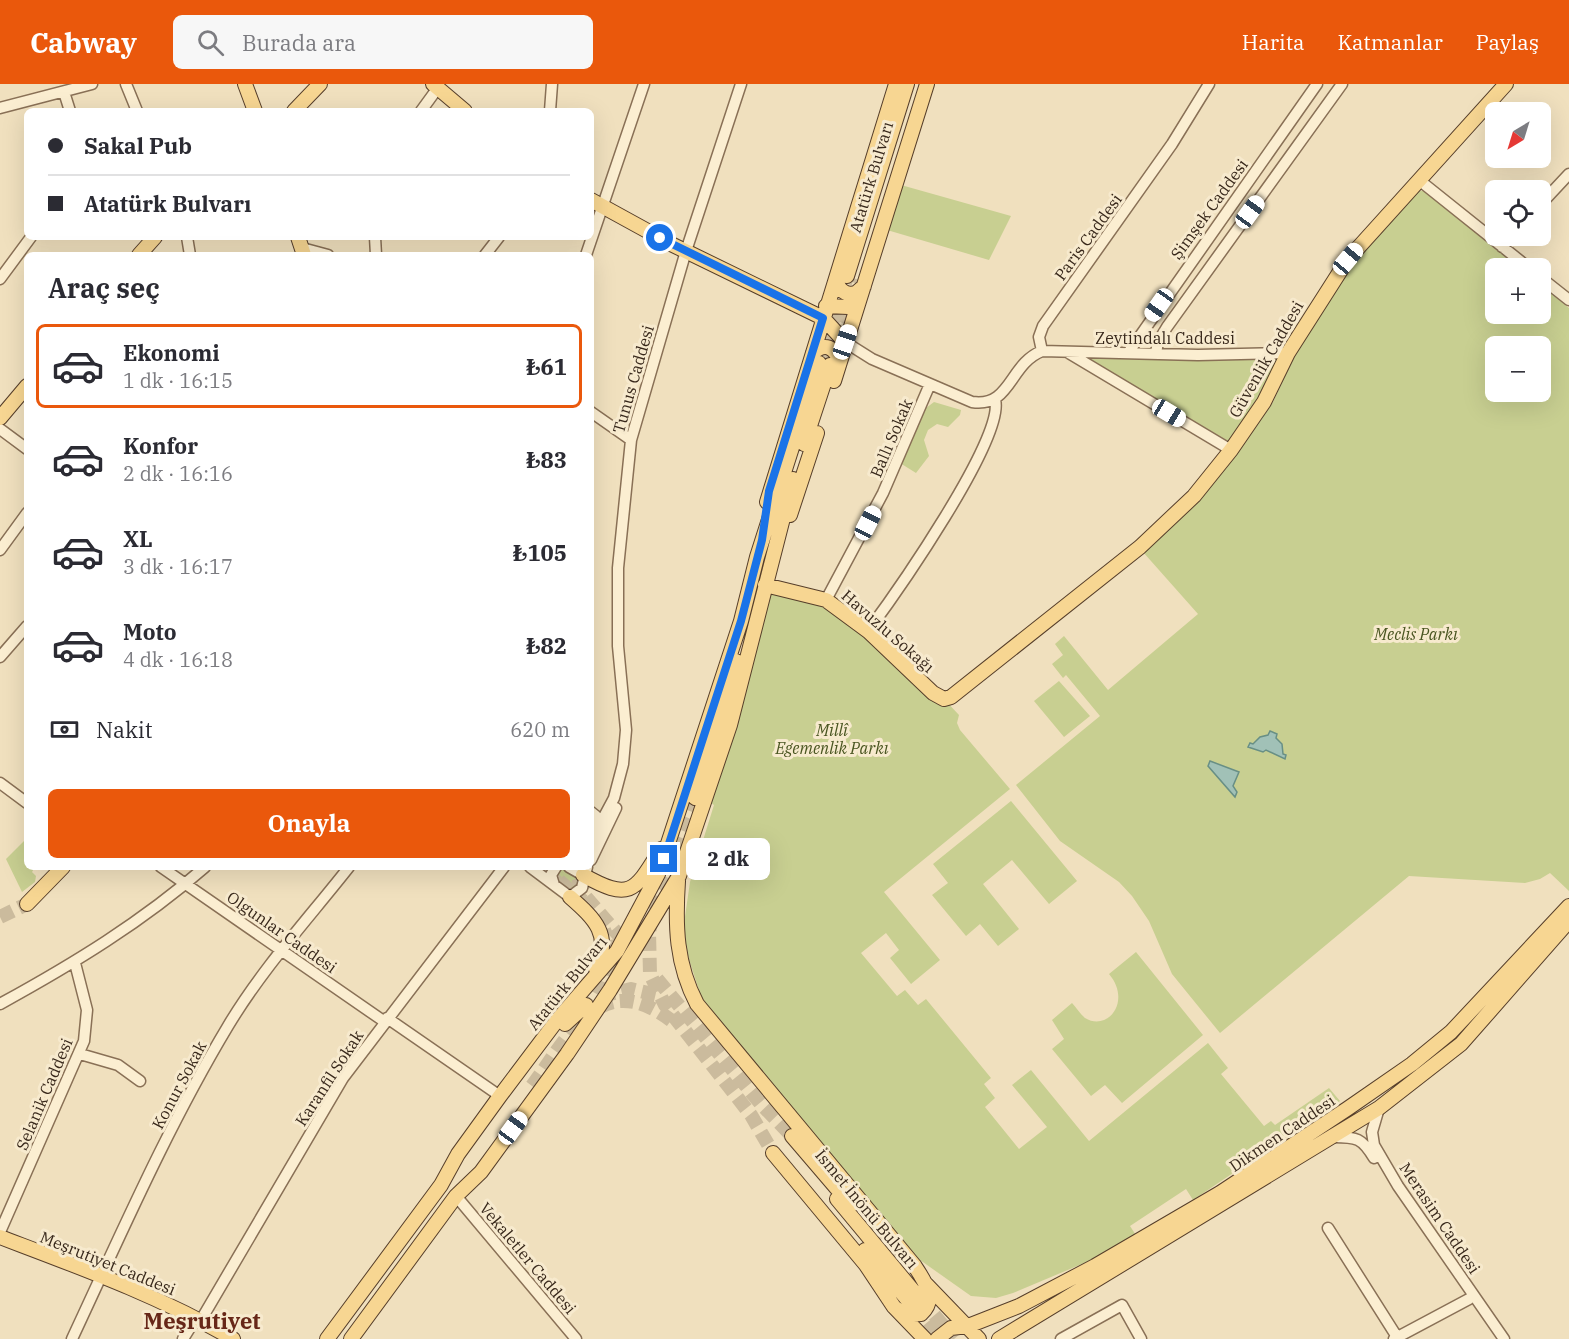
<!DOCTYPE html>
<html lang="tr">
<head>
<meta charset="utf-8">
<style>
  :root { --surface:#fff; --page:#f7f7f7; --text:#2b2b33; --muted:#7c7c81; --line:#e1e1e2; --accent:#ea580c }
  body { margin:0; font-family:"IBM Plex Serif",serif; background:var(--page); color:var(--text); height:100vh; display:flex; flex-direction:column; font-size:22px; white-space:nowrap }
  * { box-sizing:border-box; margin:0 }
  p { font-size:20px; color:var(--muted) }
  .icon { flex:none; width:33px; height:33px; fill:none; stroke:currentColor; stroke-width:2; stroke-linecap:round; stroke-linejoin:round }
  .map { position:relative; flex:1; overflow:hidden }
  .sheet { position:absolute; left:24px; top:168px; width:570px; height:618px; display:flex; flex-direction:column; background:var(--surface); border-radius:9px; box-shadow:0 6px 24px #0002 }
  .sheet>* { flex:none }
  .hud { position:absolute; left:24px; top:24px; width:570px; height:132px; border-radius:9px; box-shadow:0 6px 24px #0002; display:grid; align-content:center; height:132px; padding:0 24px; background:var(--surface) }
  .needle { width:39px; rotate:218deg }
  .controls { position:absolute; left:1485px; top:18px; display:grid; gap:12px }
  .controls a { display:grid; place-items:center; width:66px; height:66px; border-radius:9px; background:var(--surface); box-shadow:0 6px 24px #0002; font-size:30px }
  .end { position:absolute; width:27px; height:27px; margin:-14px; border:8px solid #1a73e8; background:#fff; box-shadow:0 0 0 3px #fff }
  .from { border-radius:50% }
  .bubble { position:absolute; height:42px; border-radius:9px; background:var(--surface); box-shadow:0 6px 24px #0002; font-size:20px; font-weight:700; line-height:42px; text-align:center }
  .car { position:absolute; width:18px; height:36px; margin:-18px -9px; border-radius:8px; box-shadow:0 0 4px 2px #0007; background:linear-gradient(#fff 24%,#345 0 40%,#fff 0 76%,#345 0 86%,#fff 0) }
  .hud b { display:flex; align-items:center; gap:21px; height:57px; font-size:22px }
  .hud b+b { border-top:2px solid var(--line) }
  .hud i { width:15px; height:15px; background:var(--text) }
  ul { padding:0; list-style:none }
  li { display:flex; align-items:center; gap:18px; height:84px; margin:0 12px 9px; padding:0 12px; border:3px solid transparent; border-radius:9px }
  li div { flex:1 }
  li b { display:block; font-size:22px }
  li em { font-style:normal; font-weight:700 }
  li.selected { border-color:var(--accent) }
  li>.icon { width:54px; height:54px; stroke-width:1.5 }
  h2 { padding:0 24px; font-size:27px; line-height:72px }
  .pay { display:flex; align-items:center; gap:15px; height:66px; padding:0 24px; font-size:22px }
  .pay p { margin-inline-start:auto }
  .primary-button { display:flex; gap:12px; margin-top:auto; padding:12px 24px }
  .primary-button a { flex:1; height:69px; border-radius:9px; background:var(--accent); color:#fff; font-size:24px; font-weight:700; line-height:69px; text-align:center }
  header { display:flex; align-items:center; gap:36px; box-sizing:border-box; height:84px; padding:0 30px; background:var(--accent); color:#fff }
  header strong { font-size:28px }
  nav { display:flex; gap:33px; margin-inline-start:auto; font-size:21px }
  .search { width:420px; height:54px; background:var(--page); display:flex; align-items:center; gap:15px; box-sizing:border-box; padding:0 21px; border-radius:9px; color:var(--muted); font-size:22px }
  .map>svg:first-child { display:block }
  .green { fill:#c8cf91; fill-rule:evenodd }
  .water { fill:#a1c1b7; stroke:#688f85; stroke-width:1.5 }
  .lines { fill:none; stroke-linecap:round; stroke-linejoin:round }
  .minor-tunnel { stroke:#cbbb9d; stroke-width:10; stroke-dasharray:10 5; stroke-linecap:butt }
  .major-tunnel { stroke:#cbbb9d; stroke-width:14; stroke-dasharray:14 7; stroke-linecap:butt }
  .minor-casing { stroke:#897056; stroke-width:13 }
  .major-casing { stroke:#563e2a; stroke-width:16 }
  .minor { stroke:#fbeed1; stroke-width:10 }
  .major { stroke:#f7d692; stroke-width:14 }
  .route { stroke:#1a73e8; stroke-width:8 }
  .labels { text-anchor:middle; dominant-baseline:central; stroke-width:6; stroke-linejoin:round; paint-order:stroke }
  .street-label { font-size:16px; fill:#38281b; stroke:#f7eace }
  .park-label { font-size:16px; font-style:italic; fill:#495520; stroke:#f7eace }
  .district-label { font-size:22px; font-weight:bold; fill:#672718; stroke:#f7eace }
</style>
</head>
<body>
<header>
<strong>Cabway</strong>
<div class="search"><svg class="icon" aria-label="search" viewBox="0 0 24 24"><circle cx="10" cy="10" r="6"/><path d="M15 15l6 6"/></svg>Burada ara</div>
<nav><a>Harita</a><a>Katmanlar</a><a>Paylaş</a></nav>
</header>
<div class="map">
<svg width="1569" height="1255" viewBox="0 0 1569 1255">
  <rect width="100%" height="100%" fill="#f0e0be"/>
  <path class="green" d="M901,101L1011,132L989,176L887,146Z
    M1416,107H1424L1520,184H1496V230H1540L1541,201L1569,224V807L1550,789L1540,795L1525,799L1409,792L1220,949L1172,890L1149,837L1132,812L1119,798L1060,757L1016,701L1100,632L1066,591L1063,594L1052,580L1063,571L1055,560L1064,552L1108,606L1198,530L1143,468L1198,417L1237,370L1273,318L1294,273L1344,192ZM1496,262H1540V308H1496Z
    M1067,268L1288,269L1231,366Z
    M934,318L961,326L960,331L948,343L937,340L928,346L924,356L929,372L916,389L900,379L926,324Z
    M765,501L826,516L944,615L959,631L957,639L960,646L1010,705L884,808L940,876L911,900L890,874L899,866L886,849L861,869L897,912L905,906L918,921L926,915L991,994L984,1000L995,1014L985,1023L1019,1065L1047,1043L1012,1001L1031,986L1089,1057L1208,959L1228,984L1221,990L1264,1042L1271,1037L1275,1041L1329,1004L1340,1017L1193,1116L1186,1105L1130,1142L1139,1156L1013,1209L996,1214L971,1212L920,1176L838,1082L702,916L682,853L690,798L714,721L711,719Z
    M1059,597L1090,632L1064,653L1034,617Z
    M1011,717L1077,797L1049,820L1012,776L983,800L1019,845L998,862L980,840L966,852L932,811L948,799L933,780Z
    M27,754V783H35L32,788L36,792L35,798L22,808L6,775Z
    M556,783H569L583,791L575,812L554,802Z
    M1136,868L1203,951L1122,1019L1105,1001L1091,1012L1052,965L1064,955L1052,936L1072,919C1076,923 1080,930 1085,934C1108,948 1132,917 1109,890Z"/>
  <path class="water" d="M1270,647L1277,650L1276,654L1282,660L1283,670L1286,671L1285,675L1266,666L1263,668L1248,663L1250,659L1253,660L1260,653L1268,651Z
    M1210,677L1239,688L1233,702L1237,708L1235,713L1208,682Z"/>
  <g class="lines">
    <path class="minor-tunnel" d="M540,783L559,797"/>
    <path class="major-tunnel" d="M836,259L856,195
      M819,279L846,196
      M695,714L658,807L649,848L650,890L665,921L751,1031L773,1069
      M578,794L585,812L640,876
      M559,797L583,817
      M0,833L27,820
      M657,895L761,1020L792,1052
      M601,912L631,905L661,912
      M586,928C604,903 617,877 604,846
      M532,1002C571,949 601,883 672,937
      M921,1215L954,1255
      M913,1223L940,1255"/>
    <g class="minor-casing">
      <path id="minor" d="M126,0L137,27
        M64,8L70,27
        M0,24L92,0
        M421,27L437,5
        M550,27L552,0
        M1419,96L1529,184
        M1540,121L1569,90
        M187,153L190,171
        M375,153L376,171
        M1502,163L1513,152
        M302,164L328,171
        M485,171L499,153
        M586,171L644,0
        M1540,193L1569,216
        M0,195L31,153
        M845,258L872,275L972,318C1011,324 1009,280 1042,267L1198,271L1288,269
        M1042,267L1039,253L1043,242L1172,60L1209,0
        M1067,268L1231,366
        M1128,269L1317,0
        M1156,269L1158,258L1167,243L1342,0
        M591,328L631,356
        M0,345L27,365
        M0,466L27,429
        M826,516L883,409L930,300
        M868,547C894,512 1006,353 995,316
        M0,573L27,542
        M0,699L27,719
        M591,728L596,732L591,742
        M591,757L614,714L623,680L626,646L618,562V484L631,356L686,167L741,0
        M591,776L616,724
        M161,783L385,938
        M530,783L570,813L582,804L587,783
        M569,783L583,791
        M554,801L551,791L556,783
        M0,920C73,880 142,838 205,783
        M387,934L500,1012
        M80,970L118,981L140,997
        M1379,1024L1372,1048L1374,1061L1398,1102L1504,1255
        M1333,1053C1357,1053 1362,1054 1374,1074
        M456,1112L576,1255
        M1328,1144L1397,1253
        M0,1148L84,957L87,926L75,879
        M201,1236L343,994L504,783
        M72,1255C121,1150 168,1042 228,942C262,885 308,835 349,783
        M183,1255L196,1234
        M1061,1255L1122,1221L1141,1255
        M1394,1255L1469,1215"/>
    </g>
    <g class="major-casing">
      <path id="major" d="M245,0L255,27
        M433,0L465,27
        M294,27L320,0
        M591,116L673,161L823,234L845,258
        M298,153L304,171
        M139,171L155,153
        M847,192L907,0
        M836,195C838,206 846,212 856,209L864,202
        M826,222L848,223L860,214
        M813,269C825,258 834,263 840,277
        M834,297L927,0
        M0,334L27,302
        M804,360L830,281
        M767,418L896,0
        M790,431L817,349
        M765,501L826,516L868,547L933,609L944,615L951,613L1140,463L1194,412L1231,366L1264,318L1288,269L1348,175L1506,0
        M695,714L736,577
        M583,791C631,818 635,807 661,765
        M678,797C675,842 676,880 697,920L914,1181C924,1196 938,1215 921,1230L906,1231L894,1223
        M570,813C595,835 612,851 596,885
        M27,820L63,783
        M565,940L586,921
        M792,1052L851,1121
        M773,1069L866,1181L894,1223L925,1255
        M837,1115L920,1215
        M0,1153C79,1183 160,1212 233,1255
        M865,1166L912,1221
        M926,1200L979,1255
        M327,1255L441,1101L458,1070L500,1012L558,935L617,867L658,790L741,537L757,473L819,279
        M351,1255L456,1112L481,1088L567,970L610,906L679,792L730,641L793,395
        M937,1255L951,1244L968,1242L1019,1222L1095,1182L1220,1109L1347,1025L1412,980L1451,948L1569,822
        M999,1255L1379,1024L1461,960L1569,837"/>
    </g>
    <use href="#minor" class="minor"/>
    <use href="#major" class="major"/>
  </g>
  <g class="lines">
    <path class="route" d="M660,154L823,234L769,407L762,456L741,537L664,775"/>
  </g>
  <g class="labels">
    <g class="street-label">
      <text transform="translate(871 93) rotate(-73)">Atatürk Bulvarı</text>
      <text transform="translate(1209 125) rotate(-54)">Şimşek Caddesi</text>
      <text transform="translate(1088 153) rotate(-54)">Paris Caddesi</text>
      <text x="1165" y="254">Zeytindalı Caddesi</text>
      <text transform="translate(1266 275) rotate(-60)">Güvenlik Caddesi</text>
      <text transform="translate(633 295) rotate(-74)">Tunus Caddesi</text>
      <text transform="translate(891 354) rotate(-67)">Ballı Sokak</text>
      <text transform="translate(888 547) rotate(41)">Havuzlu Sokağı</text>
      <text transform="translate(282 848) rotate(35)">Olgunlar Caddesi</text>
      <text transform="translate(567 899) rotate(-51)">Atatürk Bulvarı</text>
      <text transform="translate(329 994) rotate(-57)">Karanfil Sokak</text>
      <text transform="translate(179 1001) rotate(-62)">Konur Sokak</text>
      <text transform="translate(44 1010) rotate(-67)">Selanik Caddesi</text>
      <text transform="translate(1282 1049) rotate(-34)">Dikmen Caddesi</text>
      <text transform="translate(867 1125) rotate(50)">İsmet İnönü Bulvarı</text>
      <text transform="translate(1440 1134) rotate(56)">Merasim Caddesi</text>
      <text transform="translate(528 1174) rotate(50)">Vekaletler Caddesi</text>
      <text transform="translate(108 1179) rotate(22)">Meşrutiyet Caddesi</text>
    </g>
    <g class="park-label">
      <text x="1416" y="550">Meclis Parkı</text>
      <text x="832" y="646">Millî<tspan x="832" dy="18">Egemenlik Parkı</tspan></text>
    </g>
    <g class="district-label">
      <text x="202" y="1236">Meşrutiyet</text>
    </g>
  </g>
</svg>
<div class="controls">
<a><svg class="needle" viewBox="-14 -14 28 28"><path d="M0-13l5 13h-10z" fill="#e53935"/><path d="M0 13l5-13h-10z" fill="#7c7c81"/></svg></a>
<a><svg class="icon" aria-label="locate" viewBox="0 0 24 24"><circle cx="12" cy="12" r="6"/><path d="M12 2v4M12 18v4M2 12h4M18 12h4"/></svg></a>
<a>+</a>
<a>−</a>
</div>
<i class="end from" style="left:660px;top:154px"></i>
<i class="end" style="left:664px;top:775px"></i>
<div class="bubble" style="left:686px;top:754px;width:84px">2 dk</div>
<i class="car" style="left:1250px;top:128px;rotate:36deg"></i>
<i class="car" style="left:1348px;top:175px;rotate:40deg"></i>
<i class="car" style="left:1159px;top:221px;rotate:215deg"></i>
<i class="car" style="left:845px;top:258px;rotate:19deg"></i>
<i class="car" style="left:1169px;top:329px;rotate:121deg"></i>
<i class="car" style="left:868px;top:439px;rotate:27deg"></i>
<i class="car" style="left:513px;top:1044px;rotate:36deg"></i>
<div class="hud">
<b><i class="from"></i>Sakal Pub</b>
<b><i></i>Atatürk Bulvarı</b>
</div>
<section class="sheet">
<h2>Araç seç</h2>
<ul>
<li class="selected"><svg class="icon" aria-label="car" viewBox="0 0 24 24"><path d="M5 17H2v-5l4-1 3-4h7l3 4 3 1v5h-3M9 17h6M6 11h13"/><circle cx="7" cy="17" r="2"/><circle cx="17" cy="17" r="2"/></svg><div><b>Ekonomi</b><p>1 dk · 16:15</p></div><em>₺61</em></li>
<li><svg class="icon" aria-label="car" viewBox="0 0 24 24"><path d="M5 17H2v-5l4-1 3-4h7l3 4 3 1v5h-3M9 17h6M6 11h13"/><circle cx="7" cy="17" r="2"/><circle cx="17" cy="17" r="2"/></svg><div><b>Konfor</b><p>2 dk · 16:16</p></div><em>₺83</em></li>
<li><svg class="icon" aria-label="car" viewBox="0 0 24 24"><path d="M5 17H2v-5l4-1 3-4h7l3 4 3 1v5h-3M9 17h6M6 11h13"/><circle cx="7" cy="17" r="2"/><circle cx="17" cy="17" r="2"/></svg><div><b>XL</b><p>3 dk · 16:17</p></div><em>₺105</em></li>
<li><svg class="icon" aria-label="car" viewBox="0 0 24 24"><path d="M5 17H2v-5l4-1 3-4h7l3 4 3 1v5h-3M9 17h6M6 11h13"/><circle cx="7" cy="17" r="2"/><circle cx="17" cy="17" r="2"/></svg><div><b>Moto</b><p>4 dk · 16:18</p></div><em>₺82</em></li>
</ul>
<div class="pay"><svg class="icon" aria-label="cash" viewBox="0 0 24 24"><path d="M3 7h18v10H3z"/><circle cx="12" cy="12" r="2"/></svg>Nakit<p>620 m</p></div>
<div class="primary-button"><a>Onayla</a></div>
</section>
</div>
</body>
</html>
